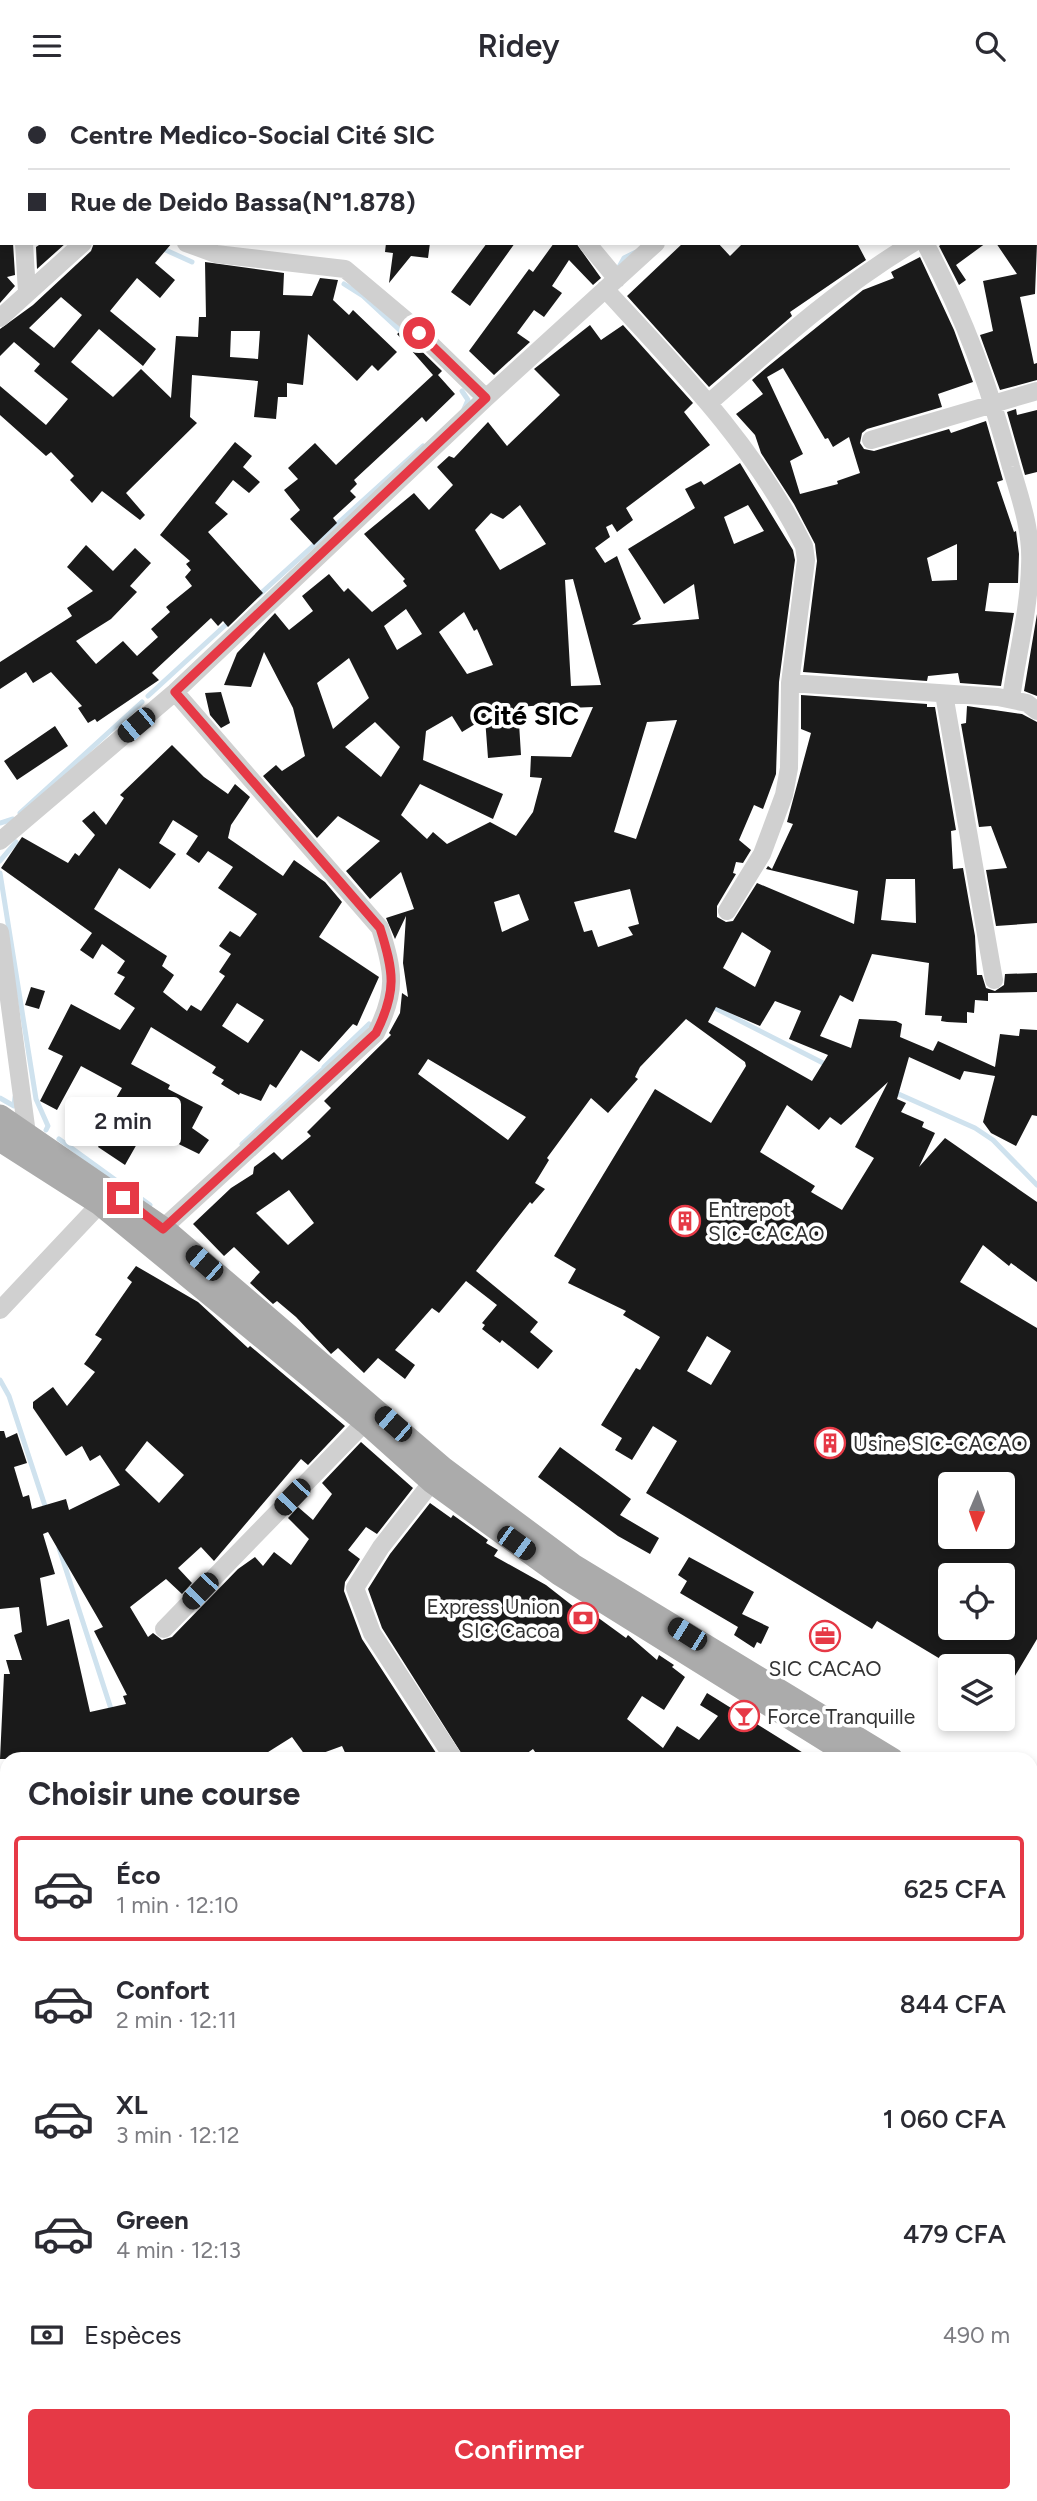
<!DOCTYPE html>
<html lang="fr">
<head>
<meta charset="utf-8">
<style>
  :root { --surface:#fff; --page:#f2f2f3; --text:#2b2b33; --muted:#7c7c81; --line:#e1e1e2; --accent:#e63946 }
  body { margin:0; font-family:Figtree,sans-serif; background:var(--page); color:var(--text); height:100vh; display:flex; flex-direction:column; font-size:26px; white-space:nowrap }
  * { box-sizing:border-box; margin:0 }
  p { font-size:23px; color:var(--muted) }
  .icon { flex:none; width:38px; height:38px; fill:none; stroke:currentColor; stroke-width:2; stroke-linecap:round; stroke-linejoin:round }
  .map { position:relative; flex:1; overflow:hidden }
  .sheet { position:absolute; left:0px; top:1661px; width:1038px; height:751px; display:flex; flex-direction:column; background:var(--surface); border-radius:21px 21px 0 0; box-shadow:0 4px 10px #0003 }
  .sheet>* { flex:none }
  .hud { position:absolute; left:0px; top:0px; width:1038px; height:154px; box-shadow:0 4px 10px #0003; display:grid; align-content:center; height:154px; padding:0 28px; background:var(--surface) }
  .needle { width:46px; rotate:182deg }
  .controls { position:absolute; left:938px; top:1381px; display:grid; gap:14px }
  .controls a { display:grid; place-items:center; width:77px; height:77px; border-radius:7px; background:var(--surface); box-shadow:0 4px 10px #0003; font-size:35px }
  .end { position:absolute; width:32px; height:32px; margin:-16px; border:9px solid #e63946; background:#fff; box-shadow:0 0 0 4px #fff }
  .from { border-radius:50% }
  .bubble { position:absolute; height:49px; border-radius:7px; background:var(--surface); box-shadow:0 4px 10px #0003; font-size:23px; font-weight:600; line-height:49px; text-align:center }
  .car { position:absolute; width:21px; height:42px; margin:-21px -10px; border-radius:9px; box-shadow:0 0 5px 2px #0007; background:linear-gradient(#222 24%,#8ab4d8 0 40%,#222 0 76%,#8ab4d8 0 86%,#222 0) }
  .hud b { display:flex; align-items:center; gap:24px; height:66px; font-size:26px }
  .hud b+b { border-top:2px solid var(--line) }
  .hud i { width:18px; height:18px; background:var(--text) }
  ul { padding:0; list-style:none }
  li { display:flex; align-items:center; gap:21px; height:105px; margin:0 14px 10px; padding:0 14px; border:4px solid transparent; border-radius:7px }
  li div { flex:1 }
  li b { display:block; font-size:26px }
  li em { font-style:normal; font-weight:600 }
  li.active { border-color:var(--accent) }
  li>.icon { width:63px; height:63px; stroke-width:1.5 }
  h2 { padding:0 28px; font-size:32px; line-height:84px }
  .pay { display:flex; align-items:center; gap:18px; height:77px; padding:0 28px; font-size:26px }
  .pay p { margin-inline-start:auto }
  .cta { display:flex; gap:14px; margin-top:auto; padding:14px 28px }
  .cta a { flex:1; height:80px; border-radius:7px; background:var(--accent); color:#fff; font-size:28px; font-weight:600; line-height:80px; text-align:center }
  header { display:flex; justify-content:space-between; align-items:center; height:91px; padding:0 28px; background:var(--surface); font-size:32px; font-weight:600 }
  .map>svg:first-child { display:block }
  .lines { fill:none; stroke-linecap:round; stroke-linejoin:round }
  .stream { stroke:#cfe2ee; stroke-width:5 }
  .canal { stroke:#cfe2ee; stroke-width:19 }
  .building { fill:#1a1a1a; fill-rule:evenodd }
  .minor { stroke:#d0d0d0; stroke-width:18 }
  .major { stroke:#ababab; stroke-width:23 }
  .route { stroke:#e63946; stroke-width:9 }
  .labels { text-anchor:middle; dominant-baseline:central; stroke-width:7; stroke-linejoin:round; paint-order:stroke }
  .poi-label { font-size:21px; fill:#333; stroke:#fff; text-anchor:start }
  .district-label { font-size:28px; font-weight:bold; fill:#000; stroke:#fff }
</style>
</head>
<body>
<header><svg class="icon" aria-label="menu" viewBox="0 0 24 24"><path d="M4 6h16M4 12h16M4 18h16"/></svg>Ridey<svg class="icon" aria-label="search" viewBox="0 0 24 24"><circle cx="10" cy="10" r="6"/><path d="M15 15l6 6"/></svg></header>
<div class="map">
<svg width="1037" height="2410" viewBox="0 0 1037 2410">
  <rect width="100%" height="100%" fill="#fff"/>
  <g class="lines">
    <path class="stream" d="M808,2L810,0
      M847,2L849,0
      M159,156L192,171
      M619,176L624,167L636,161
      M344,193L363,205L406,245
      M462,300L468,309L464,318
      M259,504L423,355
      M148,605L231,529
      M20,722L142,611
      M0,732L13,728
      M0,770L16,751
      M0,782L36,1008L48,1035L46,1039
      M711,915L827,974
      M324,976L369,933
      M894,1001L975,1037L993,1049L1037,1094
      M0,1007L14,1015L15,1006
      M59,1048L150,1114
      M242,1053L322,979
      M0,1289L9,1305L47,1421
      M59,1457L112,1621
      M468,2404L472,2410"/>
    <path class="canal" d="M1031,2307L1037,2295"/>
  </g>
  <path class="building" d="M0,152H13L15,184L7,186L15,195L0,212Z
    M42,152H66L37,178L36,156Z
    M94,152H172L155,172L175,189L160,207L137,187L110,220L156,258L143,275L99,238L71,271L113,306L141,278L171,307L176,245L198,246L199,226H206L205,171L284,182L283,204L312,205L320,187L338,189L333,209L349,224L353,219L397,261L378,280L372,274L357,290L308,243L303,294L287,292V306H278L276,328L254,326L258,290L192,284L190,326L197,332L126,402L145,424L140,429L102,400L92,412L70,389L74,385L51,361L46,365L0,324V295L46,334L68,308L34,280L40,273L14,251L0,265V238L33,214L91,160ZM61,206L82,224L54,257L29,237ZM231,240H260L258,268L230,266Z
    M386,152H430L428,167L411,165L389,192L393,162L385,161Z
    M487,152H515L470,215L451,201Z
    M554,152H576L601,187L593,194L569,169L552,195L562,202L544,226L534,219L517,242L530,251L494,284L469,260L529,178L533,181Z
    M683,152H718L730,165L743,152H857L866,169L790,221L792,225L709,296L627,205Z
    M943,152H986L956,174L966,189L959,194L939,155Z
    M996,152H1037L1035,203L1020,206L1034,273L1037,272V289L1000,299L980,244L993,240L983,190L1017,183Z
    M920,166L954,239L973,291L938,303L942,316L867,338L862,342L860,352L864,358L874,360L949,338L951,342L986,330L1003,389L997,391L1014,441L1016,440L1019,463L1018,492H989L985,520L1014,522L1001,595L960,592L958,582L928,585L927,590L803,581L817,470L815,453L794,413L761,362L755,344L736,323L763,303L752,289L766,277L863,199L894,187L891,181ZM783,277L825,348L828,347L833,356L849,346L860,382L837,390L838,393L800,403L790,370L803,363L767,286ZM957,453V489L932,490L927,467Z
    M590,234L601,249L623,234L693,312L684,321L710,354L626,417L633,429L617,441L612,433L606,436L610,446L595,457L605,472L617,465L641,528L632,534L699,528L694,493L664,513L628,458L695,417L685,398L701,390L704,394L740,372L793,459L795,469L779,591L776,683L763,718L754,714L739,749L751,759L743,772L736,771L733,782L736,783L717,815V826L726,831L733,830L757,792L854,833L858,800L766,778L768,775L772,778L793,733L787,731L811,642L801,638V604L927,613V616H935L956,739L951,740L953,778L963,777L975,845L977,884H982L986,897L995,900L1004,894L1005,883L1037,882V901L988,902V910L975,909L974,922L967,921V932L947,931L941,930L942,925L925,924L929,872L872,863L853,911L840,904L820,945L851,957L859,928L896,930L902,933L900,946L933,960L938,950L995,976L1000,943L1019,945L1020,938L1037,939V1025L1032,1024L1016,1055L991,1042L983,1031L995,985L964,980L960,989L909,966L897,1008L906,1012L901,1021L924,1031L922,1036L935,1042L919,1076L945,1047L1037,1111V1191L1011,1172L1009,1175L983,1154L960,1191L1037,1237V1548L1003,1605V1575H952L877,1530L872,1538L646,1402L677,1350L653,1335L632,1369L615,1359L622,1347L601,1334L636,1277L640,1279L660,1246L623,1224L626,1220L568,1192L576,1178L554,1165L655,998L711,1032L746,975L745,971L686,928L640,976L635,986L638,988L608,1022L591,1007L547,1067L549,1069L535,1092L545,1098L532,1113L530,1111L476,1180L538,1231L530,1241L553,1260L538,1278L502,1249L500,1252L482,1238L485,1234L482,1232L497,1214L466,1190L439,1222L432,1217L395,1259L415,1274L405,1288L378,1267L364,1282L338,1257L331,1263L296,1226L277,1210L273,1213L250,1192L260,1181L234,1156L224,1165L193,1133L231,1097L253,1083L254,1076L274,1061L282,1069L311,1045L307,1041L331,1017L324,1010L391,944L389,942L400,922L402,902L408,906L403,872L406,825L395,848L386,827L414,818L401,781L370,808L346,780L380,750L338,725L317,747L263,685L276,674L282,680L305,665L293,617L264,561L251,596L224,594L237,562L275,522L289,539L313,520L302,505L329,483L344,501L348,497L372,521L407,495L403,490L405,488L364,443L414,402L429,419L453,394L437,376L449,365L454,367L488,331L507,355L560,304L534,278ZM520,414L546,453L500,479L475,439L491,422L503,428ZM748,414L764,440L734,453L724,426ZM573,488L601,594L571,595L565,489ZM406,518L422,543L397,559L384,535ZM464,521L474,540L477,538L493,574L467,583L439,541ZM349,567L369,607L333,638L317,592ZM545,614V618L593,616L571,666L531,665L530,686L542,687L533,721L516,745L490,731L447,753L433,741L427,748L401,724L420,693L493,728L503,703L423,669L426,640L452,625L462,641L485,627L488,667L521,664L518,616ZM677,629L636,748L614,741L647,631ZM375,631L400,656L381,686L345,656ZM886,788H915L916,832L881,829ZM630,798L639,833L628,836L633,844L598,856L592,839L584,841L574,811ZM519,803L529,829L502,841L494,811ZM742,841L771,860L755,896L723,877ZM775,910L801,920L789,948L828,964L812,990L708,931L716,916L760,935ZM428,968L526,1026L508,1049L418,983ZM888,991L855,1056L874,1067L842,1119L811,1101L815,1095L760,1061L787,1014L819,1039L830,1026L841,1034ZM289,1099L314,1132L288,1154L256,1122ZM707,1245L731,1260L711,1294L687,1280ZM950,1393H1003V1446H950ZM950,1484H1003V1536H950Z
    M401,240L442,280L438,284L455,303L426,331L422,326L354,389L357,393L350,400L356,406L333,427L337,432L314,454L290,428L300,419L284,399L298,388L288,377L315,352L336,374L433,284L397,243Z
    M1016,318L1017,324L1037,319V381L1025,384L1007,321Z
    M235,351L252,365L243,376L260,391L249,402L233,389L215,412L228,423L208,441L263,502L228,536L223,530L218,535L211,527L152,582L159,589L97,631L95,628L88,632L78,617L82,615L51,581L33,592L26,581L0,598V571L72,525L67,517L93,500L67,476L86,454L113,480L135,457L151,472L130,495L137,501L111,528L76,550L96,573L123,550L137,565L158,546L151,538L170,521L166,516L192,495L185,486L191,479L186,473L190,470L160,444Z
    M1037,523V605L1024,600Z
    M221,601L230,632L221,637L210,624L205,602Z
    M967,615L1022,623L1037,631V832L996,835L986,779L1007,777L991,735L979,736L961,633L966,632Z
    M55,635L68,655L17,689L4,670Z
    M172,654L204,686L228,703L235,693L250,706L231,734L228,747L283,785L294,769L325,791L342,811L319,846L379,886L357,935L353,933L319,971L301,959L276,997L270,993L261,1010L240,1002L239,1004L221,993L224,989L212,982L216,976L151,936L131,973L170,994L168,998L203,1016L192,1037L209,1049L199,1063L146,1037L125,1074L98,1056L111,1034L105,1026L122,997L81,975L57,1019L40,1010L63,965L48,958L71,913L120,939L135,917L114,903L125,886L117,882L125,870L102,853L93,868L80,859L92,842L1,777L22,746L68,772L75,762L79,765L95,744L82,730L94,720L106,734L124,707L120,704ZM173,729L198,745L186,763L199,772L208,760L233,776L218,797L257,823L240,846L230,840L219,855L231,863L219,881L225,885L201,920L191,914L187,920L163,901L174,884L162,875L167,865L94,818L119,777L150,798L176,763L159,752ZM237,912L264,929L248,952L222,935Z
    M31,896L45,900L39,918L25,914Z
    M136,1175L198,1211L248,1257L250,1255L345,1335L308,1374L301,1368L214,1470L201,1456L178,1477L192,1492L182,1503L166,1488L130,1516L148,1546L153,1542L162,1549L172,1546L238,1478L255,1466L263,1475L274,1461L291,1474L309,1448L288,1427L298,1416L313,1429L332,1403L322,1392L361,1351L413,1397L377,1443L366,1436L348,1459L360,1468L345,1491L344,1500L362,1548L440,1668H348L342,1655L312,1666L308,1661L305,1664L292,1646L257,1668H0L4,1583H10L6,1569H22L14,1544L22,1541L19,1516L0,1518V1340H4L6,1347L17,1342L27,1372L14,1376L23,1406L29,1404L32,1418L66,1408L69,1419L120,1394L100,1364L90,1370L82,1355L66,1365L33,1317V1311L53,1296L67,1315L95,1281L84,1273L102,1248L95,1244L132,1191L127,1187ZM147,1350L184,1384L159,1412L125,1379ZM48,1441L103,1536L94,1540L127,1604L123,1605L126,1613L90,1621L69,1528L47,1535L40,1487L55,1483L43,1443Z
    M560,1356L631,1408L620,1424L659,1447L650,1463L618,1445L538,1386Z
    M430,1412L451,1427L453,1424L488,1449L486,1452L498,1459L494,1465L546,1494L578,1519L582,1515L626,1547L628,1544L657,1569L659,1564L674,1574L672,1576L685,1586L664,1619L642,1605L627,1628L663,1657L677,1635L699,1649L718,1625L700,1614L707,1602L813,1668H540L533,1658L519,1668H465L382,1537L368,1498L390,1463Z
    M689,1466L754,1501L742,1523L769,1536L761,1553L757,1551L754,1557L734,1544L738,1536L680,1502L687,1490L678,1484Z"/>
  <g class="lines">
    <path class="minor" d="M459,0L461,2
      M876,0L878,2
      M244,2L246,0
      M820,2L822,0
      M0,56L2,60
      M1036,58L1037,55
      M1036,105H1037
      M24,152L27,201
      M186,152L216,163L345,178L408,231L486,307
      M587,152L617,188
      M925,152C966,229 988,292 1011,376C1021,409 1032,441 1030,475C1029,519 1017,564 1011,608
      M605,198C679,278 755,355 804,455L806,469L790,592L789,677L784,704L762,763L727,820
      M0,227L83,152
      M710,311C776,253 838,197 913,152
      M871,349L1037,300
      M790,592L998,606L1027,612L1037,620
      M944,603L994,889
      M0,750L175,601L486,307L656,152
      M0,841L27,1043
      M163,1137L376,942C397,900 394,881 380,837L175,601
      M0,1219L100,1113
      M432,1391L381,1456L355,1497L372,1542L454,1668
      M164,1538L372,1324
      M1031,1804L1037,1795
      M0,1904L7,1912
      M0,1971L7,1964
      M1031,2009L1037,1982
      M1031,2037L1037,2083
      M0,2152L7,2146
      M1031,2258L1037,2245
      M1031,2320L1037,2311
      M0,2351L7,2357
      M59,2404L65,2410
      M576,2404L579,2410
      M103,2410L109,2404
      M306,2410L312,2404
      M828,2410L829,2404
      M931,2410L935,2404
      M967,2410L971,2404"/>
    <path class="major" d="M0,1025L163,1137L443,1377L573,1474L892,1668
      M0,1049L100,1113L365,1331L432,1391L559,1483L856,1668
      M1031,1752L1037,1756
      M1031,1777L1037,1781"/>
  </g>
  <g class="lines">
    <path class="route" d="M123,1107L163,1138L376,942C397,900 394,881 380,837L175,601L486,307L419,242"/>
  </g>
  <defs>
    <g id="building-ring" transform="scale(1.575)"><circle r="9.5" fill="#fff" stroke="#e63946" stroke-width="1.5"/><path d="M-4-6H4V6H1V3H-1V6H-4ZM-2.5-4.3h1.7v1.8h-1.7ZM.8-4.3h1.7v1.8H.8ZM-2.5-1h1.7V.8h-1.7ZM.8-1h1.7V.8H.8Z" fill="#e63946"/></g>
    <g id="bank-ring" transform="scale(1.575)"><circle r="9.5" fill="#fff" stroke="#e63946" stroke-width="1.5"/><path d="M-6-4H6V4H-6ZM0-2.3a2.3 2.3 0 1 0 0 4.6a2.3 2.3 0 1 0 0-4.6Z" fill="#e63946"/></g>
    <g id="office-ring" transform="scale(1.575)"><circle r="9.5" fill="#fff" stroke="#e63946" stroke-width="1.5"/><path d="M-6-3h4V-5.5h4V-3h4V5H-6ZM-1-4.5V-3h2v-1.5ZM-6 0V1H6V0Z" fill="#e63946"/></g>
    <g id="bar-ring" transform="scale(1.575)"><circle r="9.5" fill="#fff" stroke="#e63946" stroke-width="1.5"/><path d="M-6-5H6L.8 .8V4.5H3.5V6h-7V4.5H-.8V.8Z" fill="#e63946"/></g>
  </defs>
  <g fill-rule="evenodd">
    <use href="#building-ring" x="685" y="1130"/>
    <use href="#building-ring" x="830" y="1352"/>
    <use href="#bank-ring" x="583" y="1527"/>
    <use href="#office-ring" x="825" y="1545"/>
    <use href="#bar-ring" x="744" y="1625"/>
  </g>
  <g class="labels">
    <g class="poi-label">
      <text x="708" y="1118">Entrepot<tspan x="708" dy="24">SIC-CACAO</tspan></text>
      <text x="853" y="1352">Usine SIC-CACAO</text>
      <text x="560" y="1515" text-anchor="end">Express Union<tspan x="560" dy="24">SIC Cacoa</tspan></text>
      <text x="825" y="1577" text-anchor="middle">SIC CACAO</text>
      <text x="767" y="1625">Force Tranquille</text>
    </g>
    <g class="district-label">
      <text x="526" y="624">Cité SIC</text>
    </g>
  </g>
</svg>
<div class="controls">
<a><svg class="needle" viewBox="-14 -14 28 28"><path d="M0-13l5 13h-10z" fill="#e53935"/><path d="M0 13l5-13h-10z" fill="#7c7c81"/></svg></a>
<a><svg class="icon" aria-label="locate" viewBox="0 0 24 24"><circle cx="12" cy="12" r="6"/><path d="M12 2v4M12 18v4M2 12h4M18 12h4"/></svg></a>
<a><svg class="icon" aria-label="layers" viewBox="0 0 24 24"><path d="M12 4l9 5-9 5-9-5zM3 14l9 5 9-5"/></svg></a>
</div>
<i class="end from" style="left:419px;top:242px"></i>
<i class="end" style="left:123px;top:1107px"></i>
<div class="bubble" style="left:65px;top:1006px;width:116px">2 min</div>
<i class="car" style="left:136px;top:634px;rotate:230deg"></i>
<i class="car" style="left:204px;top:1172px;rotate:311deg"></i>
<i class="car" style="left:393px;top:1333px;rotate:311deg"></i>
<i class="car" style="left:292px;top:1406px;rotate:224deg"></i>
<i class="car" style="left:516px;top:1452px;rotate:126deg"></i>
<i class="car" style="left:200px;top:1500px;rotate:224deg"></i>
<i class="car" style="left:687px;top:1543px;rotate:302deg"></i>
<div class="hud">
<b><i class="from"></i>Centre Medico-Social Cité SIC</b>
<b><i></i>Rue de Deido Bassa(N°1.878)</b>
</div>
<section class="sheet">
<h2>Choisir une course</h2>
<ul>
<li class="active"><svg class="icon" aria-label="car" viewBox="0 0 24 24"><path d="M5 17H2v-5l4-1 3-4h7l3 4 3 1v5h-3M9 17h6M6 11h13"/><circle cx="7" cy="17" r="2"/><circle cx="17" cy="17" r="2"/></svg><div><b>Éco</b><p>1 min · 12:10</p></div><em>625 CFA</em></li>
<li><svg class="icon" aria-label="car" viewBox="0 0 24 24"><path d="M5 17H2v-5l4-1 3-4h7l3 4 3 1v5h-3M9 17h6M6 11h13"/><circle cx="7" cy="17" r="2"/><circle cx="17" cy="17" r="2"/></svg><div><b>Confort</b><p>2 min · 12:11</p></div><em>844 CFA</em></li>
<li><svg class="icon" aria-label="car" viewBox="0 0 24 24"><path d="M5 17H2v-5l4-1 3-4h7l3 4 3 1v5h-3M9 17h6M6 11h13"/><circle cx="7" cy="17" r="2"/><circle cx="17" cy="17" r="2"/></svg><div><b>XL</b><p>3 min · 12:12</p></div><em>1 060 CFA</em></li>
<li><svg class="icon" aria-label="car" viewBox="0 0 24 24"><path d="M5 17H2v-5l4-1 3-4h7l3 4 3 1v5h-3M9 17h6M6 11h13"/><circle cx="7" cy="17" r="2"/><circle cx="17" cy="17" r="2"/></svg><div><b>Green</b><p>4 min · 12:13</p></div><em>479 CFA</em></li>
</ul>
<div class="pay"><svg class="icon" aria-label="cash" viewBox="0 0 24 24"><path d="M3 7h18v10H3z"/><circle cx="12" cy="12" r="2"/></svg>Espèces<p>490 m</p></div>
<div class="cta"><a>Confirmer</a></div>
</section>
</div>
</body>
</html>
